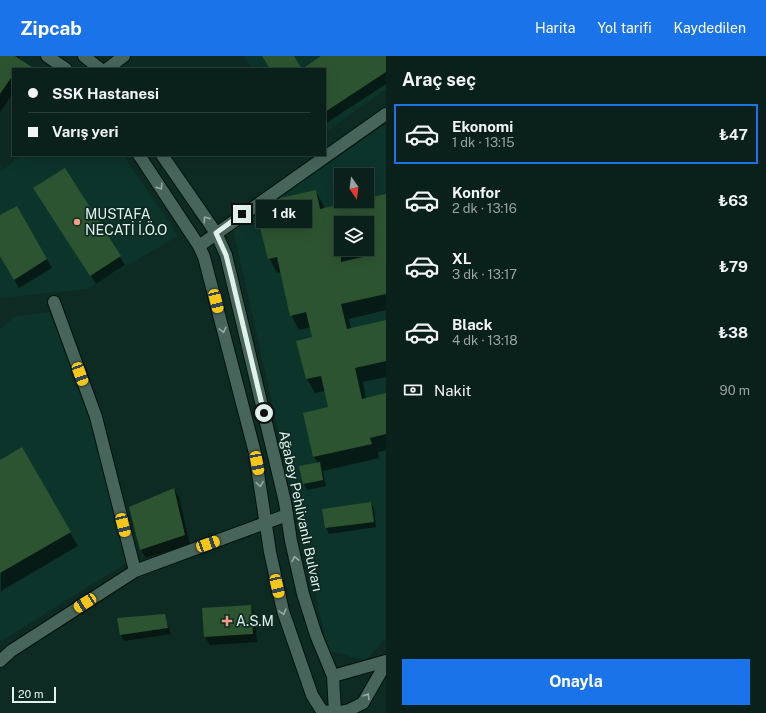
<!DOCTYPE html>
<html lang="tr">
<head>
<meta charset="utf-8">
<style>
  :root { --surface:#0a201a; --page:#182d27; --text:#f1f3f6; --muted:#99a3a2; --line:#2a3e39; --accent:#1a73e8 }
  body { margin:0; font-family:"Public Sans",sans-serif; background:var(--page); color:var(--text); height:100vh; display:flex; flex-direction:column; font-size:15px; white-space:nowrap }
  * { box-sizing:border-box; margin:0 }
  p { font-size:13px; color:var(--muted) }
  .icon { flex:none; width:22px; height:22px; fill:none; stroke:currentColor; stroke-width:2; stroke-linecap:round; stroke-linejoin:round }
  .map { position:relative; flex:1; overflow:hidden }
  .drawer { display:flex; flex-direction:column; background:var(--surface); width:380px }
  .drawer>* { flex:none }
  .guide { position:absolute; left:12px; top:12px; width:314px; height:88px; border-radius:0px; box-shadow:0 4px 16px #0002,0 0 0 1px var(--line); display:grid; align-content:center; height:88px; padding:0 16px; background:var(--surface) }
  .needle { width:26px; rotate:166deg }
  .controls { position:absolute; left:334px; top:112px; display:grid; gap:8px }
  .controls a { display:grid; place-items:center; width:40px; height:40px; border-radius:0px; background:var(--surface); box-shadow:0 4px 16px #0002,0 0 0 1px var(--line); font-size:20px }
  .scale { position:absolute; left:12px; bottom:10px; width:44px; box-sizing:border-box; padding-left:4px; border:2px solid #e0f1eb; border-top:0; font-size:11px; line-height:14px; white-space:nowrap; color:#e0f1eb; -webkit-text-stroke:3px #0e2b23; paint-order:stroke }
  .end { position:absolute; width:18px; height:18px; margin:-9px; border:5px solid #e0f1eb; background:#111; box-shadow:0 0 0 2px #111 }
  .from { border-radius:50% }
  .bubble { position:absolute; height:28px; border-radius:0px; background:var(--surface); box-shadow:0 4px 16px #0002,0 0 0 1px var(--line); font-size:13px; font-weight:700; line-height:28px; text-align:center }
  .car { position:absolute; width:12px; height:24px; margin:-12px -6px; border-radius:5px; box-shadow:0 0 3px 1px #0007; background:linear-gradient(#f5c518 24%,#345 0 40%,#f5c518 0 76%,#345 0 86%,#f5c518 0) }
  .guide b { display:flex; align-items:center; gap:14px; height:38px; font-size:15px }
  .guide b+b { border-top:1px solid var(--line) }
  .guide i { width:10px; height:10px; background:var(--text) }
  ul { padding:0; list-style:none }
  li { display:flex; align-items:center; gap:12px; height:60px; margin:0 8px 6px; padding:0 8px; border:2px solid transparent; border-radius:0px }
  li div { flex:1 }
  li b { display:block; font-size:15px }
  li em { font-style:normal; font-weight:700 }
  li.on { border-color:var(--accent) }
  li>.icon { width:36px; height:36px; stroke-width:1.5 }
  h2 { padding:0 16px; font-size:18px; line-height:48px }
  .pay { display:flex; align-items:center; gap:10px; height:44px; padding:0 16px; font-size:15px }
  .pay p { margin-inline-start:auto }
  .button { display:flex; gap:8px; margin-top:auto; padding:8px 16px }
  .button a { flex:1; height:46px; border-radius:0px; background:var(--accent); color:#fff; font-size:16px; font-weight:700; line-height:46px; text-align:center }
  header { display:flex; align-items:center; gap:24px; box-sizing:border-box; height:56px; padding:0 20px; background:var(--accent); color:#fff }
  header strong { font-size:19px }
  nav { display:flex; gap:22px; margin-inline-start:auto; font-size:14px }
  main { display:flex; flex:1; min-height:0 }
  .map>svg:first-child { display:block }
  .built { fill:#0c342a; fill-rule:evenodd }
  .shadow { fill:#0007; fill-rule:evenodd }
  .building { fill:#2d5430; fill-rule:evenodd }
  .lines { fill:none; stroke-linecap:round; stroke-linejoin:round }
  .minor-casing { stroke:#00130c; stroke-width:14 }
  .tertiary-casing { stroke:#00130c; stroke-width:14 }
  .minor { stroke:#47655b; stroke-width:12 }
  .tertiary { stroke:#47655b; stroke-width:12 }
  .oneway { stroke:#94aba3 }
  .route { stroke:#e0f1eb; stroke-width:5 }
  .poi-dot { fill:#f39f83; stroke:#0e2b23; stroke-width:1.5 }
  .labels { text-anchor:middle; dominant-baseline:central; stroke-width:3.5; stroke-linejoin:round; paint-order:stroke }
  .poi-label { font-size:14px; fill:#e0f1eb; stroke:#0e2b23; text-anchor:start }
  .street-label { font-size:14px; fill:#e0f1eb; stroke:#0e2b23 }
</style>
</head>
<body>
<header>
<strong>Zipcab</strong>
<nav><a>Harita</a><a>Yol tarifi</a><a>Kaydedilen</a></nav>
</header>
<main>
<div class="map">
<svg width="386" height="657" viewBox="0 0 386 657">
  <rect width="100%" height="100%" fill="#0e2b23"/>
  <path class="built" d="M244,0H386V33L325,77V13H252Z
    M386,68V582L366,604L328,595L233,173ZM341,119H367V145H341ZM341,167H367V193H341Z
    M22,99H123L178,180L87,233L0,242V116Z
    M49,256L92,361L126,507L0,586V273L14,261Z"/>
  <path class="shadow" d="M0,0H18L29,13H13V41L11,40L0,56Z
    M323,0H386V28L325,68V13H304Z
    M64,113L125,209L96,228L40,141Z
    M316,135L325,153L359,145H367V143L386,139V254L349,263L351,273L386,265V321L363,326L366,343L386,338V394L378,396L379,402L323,415L326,430L307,434L304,428L318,407L314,401L304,358L329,352L325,335L315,337L307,323L298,286L313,282L311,271L299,274L291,259L281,216L277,217L269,202L285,163ZM341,167H367V193H341Z
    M16,151L52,212L19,232L0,198V160Z
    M21,393L78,490L1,535L0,405Z
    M174,433L179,441L190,488L146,502L141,494Z
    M371,447L374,453L376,471L329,478L326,472Z
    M250,550L255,559L257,586L210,589L205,581Z
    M164,559L171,578L124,585L121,579Z"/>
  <path class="building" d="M0,0H15L35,13H13V19L0,38Z
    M262,0H294L302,13L321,0H386V16L325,56V13H270Z
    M65,112L121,200L90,220L33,132Z
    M316,134L320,153L355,145H367V142L386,138V238L341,248L347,273L386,264V305L355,312L362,343L386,337V378L370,382L372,388L313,401L303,357L328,351L321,320L306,323L296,285L312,281L306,256L290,260L277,201L268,203L259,168L284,162L280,142ZM341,167H367V200L341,206Z
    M17,150L47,203L14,224L0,200V159Z
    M22,391L71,476L0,517V404Z
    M320,406L323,424L303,428L299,410Z
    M174,432L185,479L140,494L129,451Z
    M371,446L374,466L325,472L322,453Z
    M251,549L253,578L204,581L202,552Z
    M165,558L168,572L120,579L117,562Z"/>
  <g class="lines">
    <g class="minor-casing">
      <path id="minor" d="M107,13L124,0
        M199,190L386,58
        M54,246L96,361L135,515
        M0,605L11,595L135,515L287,459"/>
    </g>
    <g class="tertiary-casing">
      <path id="tertiary" d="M47,0L66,13
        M84,0L100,13
        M139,99L199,190L204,201L255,397L270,496L283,555L312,639L322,655L333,657
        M162,99L216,177L226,199L285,446L291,485L303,538L316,579L333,620L335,657
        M333,620L386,605
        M336,657L349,654L363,647L386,607"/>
    </g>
    <use href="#minor" class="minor"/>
    <use href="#tertiary" class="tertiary"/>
  </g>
  <defs><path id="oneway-chevron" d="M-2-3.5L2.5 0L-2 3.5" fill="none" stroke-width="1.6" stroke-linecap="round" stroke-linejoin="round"/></defs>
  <g class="oneway">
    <use href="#oneway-chevron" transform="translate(160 131) rotate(57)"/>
    <use href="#oneway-chevron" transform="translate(206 163) rotate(-125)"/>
    <use href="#oneway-chevron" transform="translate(223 274) rotate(76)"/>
    <use href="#oneway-chevron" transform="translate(260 428) rotate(81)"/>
    <use href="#oneway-chevron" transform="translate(295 503) rotate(-102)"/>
    <use href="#oneway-chevron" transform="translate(283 556) rotate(74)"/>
    <use href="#oneway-chevron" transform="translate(367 640) rotate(-58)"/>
  </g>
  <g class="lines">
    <path class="route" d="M242,158L216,177L226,199L232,223L264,357"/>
  </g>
  <g class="poi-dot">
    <circle cx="77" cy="166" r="4"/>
    <path d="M225 559h4v4h4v4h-4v4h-4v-4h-4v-4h4z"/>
  </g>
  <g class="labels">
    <g class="poi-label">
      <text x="85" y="158">MUSTAFA<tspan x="85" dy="16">NECATİ İ.Ö.O</tspan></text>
      <text x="236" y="565">A.S.M</text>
    </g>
    <g class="street-label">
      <text transform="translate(301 455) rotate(78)">Ağabey Pehlivanlı Bulvarı</text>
    </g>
  </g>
</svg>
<div class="controls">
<a><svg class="needle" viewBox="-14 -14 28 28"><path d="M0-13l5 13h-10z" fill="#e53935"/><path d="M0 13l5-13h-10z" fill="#99a3a2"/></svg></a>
<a><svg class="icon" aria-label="layers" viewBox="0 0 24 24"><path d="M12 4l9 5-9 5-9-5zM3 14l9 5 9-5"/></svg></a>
</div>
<div class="scale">20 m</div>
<i class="end from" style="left:264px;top:357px"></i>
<i class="end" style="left:242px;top:158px"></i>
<div class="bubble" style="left:256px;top:144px;width:56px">1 dk</div>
<i class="car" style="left:216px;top:245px;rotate:166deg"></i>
<i class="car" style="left:80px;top:318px;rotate:160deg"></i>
<i class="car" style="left:257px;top:407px;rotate:169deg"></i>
<i class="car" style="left:123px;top:469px;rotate:166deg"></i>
<i class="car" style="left:208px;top:488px;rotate:70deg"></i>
<i class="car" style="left:277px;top:530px;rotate:167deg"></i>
<i class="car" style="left:85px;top:547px;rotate:237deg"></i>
<div class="guide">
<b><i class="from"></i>SSK Hastanesi</b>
<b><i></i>Varış yeri</b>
</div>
</div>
<section class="drawer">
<h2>Araç seç</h2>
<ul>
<li class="on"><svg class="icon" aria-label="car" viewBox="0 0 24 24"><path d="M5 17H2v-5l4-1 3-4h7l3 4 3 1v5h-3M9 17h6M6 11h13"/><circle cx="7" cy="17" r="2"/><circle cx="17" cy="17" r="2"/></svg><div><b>Ekonomi</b><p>1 dk · 13:15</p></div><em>₺47</em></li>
<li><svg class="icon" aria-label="car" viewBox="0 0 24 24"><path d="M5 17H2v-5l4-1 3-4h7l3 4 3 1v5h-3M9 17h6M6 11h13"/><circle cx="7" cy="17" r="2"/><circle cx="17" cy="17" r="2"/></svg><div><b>Konfor</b><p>2 dk · 13:16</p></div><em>₺63</em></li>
<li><svg class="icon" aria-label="car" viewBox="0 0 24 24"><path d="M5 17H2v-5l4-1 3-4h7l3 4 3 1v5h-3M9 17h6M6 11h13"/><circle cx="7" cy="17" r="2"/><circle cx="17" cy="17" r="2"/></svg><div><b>XL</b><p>3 dk · 13:17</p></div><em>₺79</em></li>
<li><svg class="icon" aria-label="car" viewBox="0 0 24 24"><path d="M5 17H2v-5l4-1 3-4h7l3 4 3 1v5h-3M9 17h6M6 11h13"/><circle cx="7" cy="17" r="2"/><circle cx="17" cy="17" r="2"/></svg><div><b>Black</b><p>4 dk · 13:18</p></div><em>₺38</em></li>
</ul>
<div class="pay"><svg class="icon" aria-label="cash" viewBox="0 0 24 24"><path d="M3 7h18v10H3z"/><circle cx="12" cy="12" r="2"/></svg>Nakit<p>90 m</p></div>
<div class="button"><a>Onayla</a></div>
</section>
</main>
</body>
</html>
